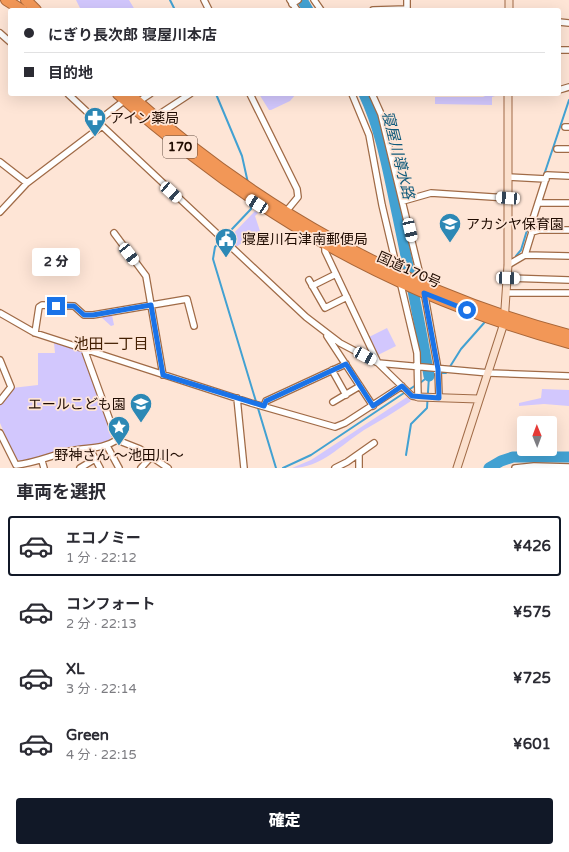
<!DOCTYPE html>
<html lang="ja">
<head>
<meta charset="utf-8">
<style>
  :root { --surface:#fff; --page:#f2f2f3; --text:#2b2b33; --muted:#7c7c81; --line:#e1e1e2; --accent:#111827 }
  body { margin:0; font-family:"Varela Round","Noto Sans JP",sans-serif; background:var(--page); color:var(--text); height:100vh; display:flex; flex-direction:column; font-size:15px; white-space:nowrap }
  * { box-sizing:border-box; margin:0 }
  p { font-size:13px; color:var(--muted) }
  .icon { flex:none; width:22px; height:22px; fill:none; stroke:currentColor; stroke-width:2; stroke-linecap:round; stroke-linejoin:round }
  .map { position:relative; height:468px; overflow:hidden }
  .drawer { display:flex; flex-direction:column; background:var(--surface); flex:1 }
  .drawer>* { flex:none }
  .banner { position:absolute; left:8px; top:8px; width:553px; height:88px; border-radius:4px; box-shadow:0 4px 16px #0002; display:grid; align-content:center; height:88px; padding:0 16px; background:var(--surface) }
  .needle { width:26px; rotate:359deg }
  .buttons { position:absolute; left:517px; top:416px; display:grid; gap:8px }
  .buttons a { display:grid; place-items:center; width:40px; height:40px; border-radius:4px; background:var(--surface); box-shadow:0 4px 16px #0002; font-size:20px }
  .end { position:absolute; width:18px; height:18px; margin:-9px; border:5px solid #1a73e8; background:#fff; box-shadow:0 0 0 2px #fff }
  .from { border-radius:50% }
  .bubble { position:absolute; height:28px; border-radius:4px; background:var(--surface); box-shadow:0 4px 16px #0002; font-size:13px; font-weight:800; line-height:28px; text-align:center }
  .car { position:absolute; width:12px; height:24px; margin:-12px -6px; border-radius:5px; box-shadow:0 0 3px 1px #0007; background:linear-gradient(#fff 24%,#345 0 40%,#fff 0 76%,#345 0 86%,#fff 0) }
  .banner b { display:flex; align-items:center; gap:14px; height:38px; font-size:15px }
  .banner b+b { border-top:1px solid var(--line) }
  .banner i { width:10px; height:10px; background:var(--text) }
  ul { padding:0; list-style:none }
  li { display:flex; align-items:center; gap:12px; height:60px; margin:0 8px 6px; padding:0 8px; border:2px solid transparent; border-radius:4px }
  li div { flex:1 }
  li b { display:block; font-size:15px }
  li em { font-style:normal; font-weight:800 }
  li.active { border-color:var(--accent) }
  li>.icon { width:36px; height:36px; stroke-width:1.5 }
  h2 { padding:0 16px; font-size:18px; line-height:48px }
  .cta { display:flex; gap:8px; margin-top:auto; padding:8px 16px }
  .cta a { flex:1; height:46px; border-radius:4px; background:var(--accent); color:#fff; font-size:16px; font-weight:800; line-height:46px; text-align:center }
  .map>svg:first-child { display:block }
  .green { fill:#d2c7fd }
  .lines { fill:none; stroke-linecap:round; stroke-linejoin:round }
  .stream { stroke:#42a1d2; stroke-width:2 }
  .river { stroke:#42a1d2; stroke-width:11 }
  .street-casing { stroke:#a06b47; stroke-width:8 }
  .secondary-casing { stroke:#a06b47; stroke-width:9 }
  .highway-casing { stroke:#a86639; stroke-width:12 }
  .street { stroke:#fff; stroke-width:5.5 }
  .secondary { stroke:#fbe0cd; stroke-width:7 }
  .highway { stroke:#f29757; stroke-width:10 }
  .route { stroke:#1a73e8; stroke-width:5 }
  .labels { text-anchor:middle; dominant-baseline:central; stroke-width:3.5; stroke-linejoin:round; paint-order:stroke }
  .shield { fill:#fee5d6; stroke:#624c40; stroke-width:1 }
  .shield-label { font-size:13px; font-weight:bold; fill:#1f0b00 }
  .poi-label { font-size:14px; fill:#1f0b00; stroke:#fee5d6; text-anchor:start }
  .street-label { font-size:14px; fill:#1f0b00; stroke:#fee5d6 }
  .water-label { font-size:15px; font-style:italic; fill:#0f597a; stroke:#fee5d6 }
  .neighbourhood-label { font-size:15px; fill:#442003; stroke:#fee5d6 }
</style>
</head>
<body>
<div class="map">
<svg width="569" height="468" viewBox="0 0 569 468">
  <rect width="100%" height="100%" fill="#fee5d6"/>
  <path class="green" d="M76,0H129L135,10H81Z
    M259,94H296L290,101L271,110H269Z
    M489,94H501L492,97V105L435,104V97H483Z
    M255,211L258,213L255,216L260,231L236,247L228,239Z
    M112,315L114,325L111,326L101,317Z
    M387,328L396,346L378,355L369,337Z
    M54,343L82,351L112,436L107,442L101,445L23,462L15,458L0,423V404L12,388L38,385V353H55Z
    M542,389L569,390V406L544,404L519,406V403L541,398Z
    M407,397L411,401C396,411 380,421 364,430C341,445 321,468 292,468L311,460Z"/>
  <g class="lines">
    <path class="stream" d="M170,0L175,10
      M216,94L242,156L248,183
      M544,175L569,100
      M250,201L251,209L215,247L213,259L276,468
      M516,256L521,250L528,227
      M442,373H446L461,349L484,323
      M420,383L429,376L435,375
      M406,455L411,424L427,408L429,376
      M283,468L311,455L416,385"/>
    <path class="river" d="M302,0L308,10
      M364,94C382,132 389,176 398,217C409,270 420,323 429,376
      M489,468L501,461L513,457H569"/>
    <g class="street-casing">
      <path id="street" d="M204,0L209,10
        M290,0L297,10
        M314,0L321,10
        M292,4L298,0
        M373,10L407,9V0
        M559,22L569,23
        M0,33L10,42
        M559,50H569
        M559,90L569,87
        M68,94L306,317L340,343L378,363L412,396L418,397L417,353L400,281
        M250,94L297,189L298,197L284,214
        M352,94L369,135L382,205L398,273
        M372,94L381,114L422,283
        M138,102L150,94
        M155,117L190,94
        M98,121L125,100
        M565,127H569
        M557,149H569
        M0,162L27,183
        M508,177L546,179
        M403,201L431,193L508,198
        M538,203H569
        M0,212L27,183L102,126
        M532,232L539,230H569
        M114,233L146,276L163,375
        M325,243V251L378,363L489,373L569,376
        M525,255L569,256
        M508,265L525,255L532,232L530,228L547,175L569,176
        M508,278L569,280
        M309,280L325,308L347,297
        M312,286L336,274
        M424,291L438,369L439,398
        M506,293H569
        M0,313L35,333L251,403L335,427L345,423L402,386
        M35,333L39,307L42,305L74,306L84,315H93L187,299L194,326
        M327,336L373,406
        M84,349L117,440
        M0,360L11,387L0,401
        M332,370L346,395
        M237,398L244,468
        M333,402L360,386
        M264,406L266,401L346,364
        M0,433L16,465C36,463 52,455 70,451C88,447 101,450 117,440L140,449L168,468
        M107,446L119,468
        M90,449L100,468
        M42,461L44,468
        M80,468L95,459
        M141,468L151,457
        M335,468L347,462L374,443
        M359,468V454
        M515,468L534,466L569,467"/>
    </g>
    <g class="secondary-casing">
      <path id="secondary" d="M509,10V0
        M418,397L478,399
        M457,468L504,323L508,265V94"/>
    </g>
    <g class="highway-casing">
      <path id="highway" d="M6,0L22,10
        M26,0L36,10
        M118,94C253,214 393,295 569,343
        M129,94C255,207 405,292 569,335"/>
    </g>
    <use href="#street" class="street"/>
    <use href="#secondary" class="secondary"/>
    <use href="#highway" class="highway"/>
  </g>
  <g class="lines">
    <path class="route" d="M56,306H74L84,315H93L151,305L163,375L264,406L266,401L346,364L373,406L402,386L412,396L439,398L438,369L424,293L467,310"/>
  </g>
  <defs>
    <g id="pharmacy-pin" transform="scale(1.15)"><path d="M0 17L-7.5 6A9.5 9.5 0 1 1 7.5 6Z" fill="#2c88b5" stroke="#fee5d6"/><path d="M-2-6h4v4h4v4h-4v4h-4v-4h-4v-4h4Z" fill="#fff"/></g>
    <g id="school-pin" transform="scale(1.15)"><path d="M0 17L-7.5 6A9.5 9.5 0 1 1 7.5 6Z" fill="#2c88b5" stroke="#fee5d6"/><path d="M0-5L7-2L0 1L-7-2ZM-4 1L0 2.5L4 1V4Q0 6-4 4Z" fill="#fff"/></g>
    <g id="civic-pin" transform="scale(1.15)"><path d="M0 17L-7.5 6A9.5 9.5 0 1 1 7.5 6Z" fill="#2c88b5" stroke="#fee5d6"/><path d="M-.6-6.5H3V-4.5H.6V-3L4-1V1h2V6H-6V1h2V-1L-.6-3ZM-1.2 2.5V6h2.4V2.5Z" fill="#fff"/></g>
    <g id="sight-pin" transform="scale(1.15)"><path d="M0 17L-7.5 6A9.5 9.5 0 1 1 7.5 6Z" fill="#2c88b5" stroke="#fee5d6"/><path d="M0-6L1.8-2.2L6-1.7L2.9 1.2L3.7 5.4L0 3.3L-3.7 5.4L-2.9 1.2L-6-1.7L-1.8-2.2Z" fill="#fff"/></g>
  </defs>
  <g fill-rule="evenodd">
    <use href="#pharmacy-pin" x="95" y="118"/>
    <use href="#school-pin" x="450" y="224"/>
    <use href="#civic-pin" x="226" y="239"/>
    <use href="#school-pin" x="141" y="404"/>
    <use href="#sight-pin" x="119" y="427"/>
  </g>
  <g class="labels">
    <rect class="shield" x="163" y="136" width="34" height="22" rx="3"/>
    <g class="shield-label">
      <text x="180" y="147">170</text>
    </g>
    <g class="poi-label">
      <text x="110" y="118">アイン薬局</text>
      <text x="466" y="224">アカシヤ保育園</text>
      <text x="242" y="239">寝屋川石津南郵便局</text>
      <text x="126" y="404" text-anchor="end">エールこども園</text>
      <text x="119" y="455" text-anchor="middle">野神さん ～池田川～</text>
    </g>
    <g class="street-label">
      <text transform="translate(409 270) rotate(24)">国道170号</text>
    </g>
    <g class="water-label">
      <text transform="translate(398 155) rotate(76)">寝屋川導水路</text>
    </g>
    <g class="neighbourhood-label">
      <text x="111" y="344">池田一丁目</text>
    </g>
  </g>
</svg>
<div class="buttons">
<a><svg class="needle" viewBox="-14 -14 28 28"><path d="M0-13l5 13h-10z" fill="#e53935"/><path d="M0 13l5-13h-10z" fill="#7c7c81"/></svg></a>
</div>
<i class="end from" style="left:467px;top:310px"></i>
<i class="end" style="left:56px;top:306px"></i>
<div class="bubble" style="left:32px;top:248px;width:48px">2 分</div>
<i class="car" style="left:171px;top:192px;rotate:132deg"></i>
<i class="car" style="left:508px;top:198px;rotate:274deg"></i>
<i class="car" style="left:257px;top:204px;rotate:303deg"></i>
<i class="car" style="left:410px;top:230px;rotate:167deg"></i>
<i class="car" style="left:129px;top:254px;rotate:142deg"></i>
<i class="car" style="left:508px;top:278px;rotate:92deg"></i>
<i class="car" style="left:365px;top:356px;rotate:118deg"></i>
<div class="banner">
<b><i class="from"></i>にぎり長次郎 寝屋川本店</b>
<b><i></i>目的地</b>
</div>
</div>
<section class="drawer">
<h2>車両を選択</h2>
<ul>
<li class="active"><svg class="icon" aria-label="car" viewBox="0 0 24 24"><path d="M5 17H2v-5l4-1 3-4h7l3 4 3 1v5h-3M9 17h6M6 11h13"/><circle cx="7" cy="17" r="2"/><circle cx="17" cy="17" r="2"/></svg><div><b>エコノミー</b><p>1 分 · 22:12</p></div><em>¥426</em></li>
<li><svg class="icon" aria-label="car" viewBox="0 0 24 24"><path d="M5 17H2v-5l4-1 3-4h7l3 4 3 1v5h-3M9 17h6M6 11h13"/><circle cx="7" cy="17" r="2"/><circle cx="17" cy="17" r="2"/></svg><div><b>コンフォート</b><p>2 分 · 22:13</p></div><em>¥575</em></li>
<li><svg class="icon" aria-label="car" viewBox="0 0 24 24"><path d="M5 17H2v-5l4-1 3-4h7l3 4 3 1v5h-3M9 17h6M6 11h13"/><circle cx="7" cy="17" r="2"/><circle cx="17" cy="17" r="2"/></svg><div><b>XL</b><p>3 分 · 22:14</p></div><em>¥725</em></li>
<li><svg class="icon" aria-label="car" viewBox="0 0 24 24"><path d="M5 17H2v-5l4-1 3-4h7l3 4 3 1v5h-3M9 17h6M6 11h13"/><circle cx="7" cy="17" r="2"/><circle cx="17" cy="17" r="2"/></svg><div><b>Green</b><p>4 分 · 22:15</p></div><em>¥601</em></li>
</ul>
<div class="cta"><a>確定</a></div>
</section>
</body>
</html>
